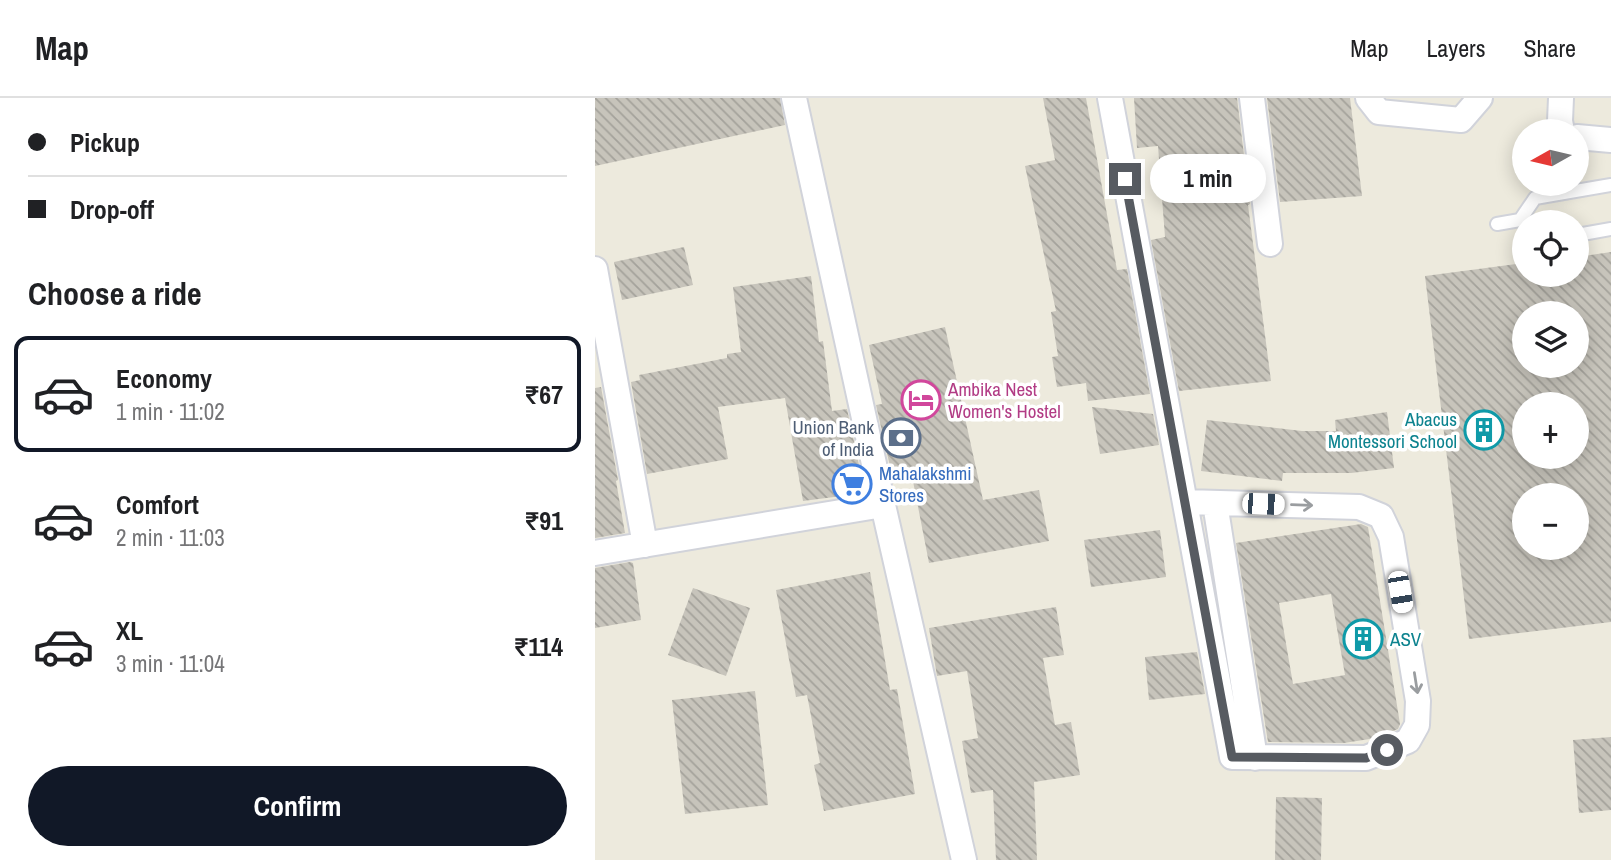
<!DOCTYPE html>
<html lang="en">
<head>
<meta charset="utf-8">
<style>
  :root { --surface:#fff; --page:#f2f2f2; --text:#202124; --muted:#757577; --line:#e0e0e0; --accent:#111827 }
  body { margin:0; font-family:"Archivo Narrow",sans-serif; background:var(--page); color:var(--text); height:100vh; display:flex; flex-direction:column; font-size:26px; white-space:nowrap }
  * { box-sizing:border-box; margin:0 }
  p { font-size:23px; color:var(--muted) }
  .icon { flex:none; width:38px; height:38px; fill:none; stroke:currentColor; stroke-width:2; stroke-linecap:round; stroke-linejoin:round }
  .map { position:relative; flex:1; overflow:hidden }
  .details { display:flex; flex-direction:column; background:var(--surface); width:595px }
  .details>* { flex:none }
  .guide { display:grid; align-content:center; height:154px; padding:0 28px; background:var(--surface) }
  .needle { width:46px; rotate:262deg }
  .tools { position:absolute; left:917px; top:21px; display:grid; gap:14px }
  .tools a { display:grid; place-items:center; width:77px; height:77px; border-radius:50%; background:var(--surface); box-shadow:0 4px 18px #0003; font-size:35px }
  .end { position:absolute; width:32px; height:32px; margin:-16px; border:9px solid #575b61; background:#fff; box-shadow:0 0 0 4px #fff }
  .from { border-radius:50% }
  .bubble { position:absolute; height:49px; border-radius:24px; background:var(--surface); box-shadow:0 4px 18px #0003; font-size:23px; font-weight:800; line-height:49px; text-align:center }
  .car { position:absolute; width:21px; height:42px; margin:-21px -10px; border-radius:9px; box-shadow:0 0 5px 2px #0007; background:linear-gradient(#fff 24%,#345 0 40%,#fff 0 76%,#345 0 86%,#fff 0) }
  .guide b { display:flex; align-items:center; gap:24px; height:66px; font-size:26px }
  .guide b+b { border-top:2px solid var(--line) }
  .guide i { width:18px; height:18px; background:var(--text) }
  ul { padding:0; list-style:none }
  li { display:flex; align-items:center; gap:21px; height:116px; margin:0 14px 10px; padding:0 14px; border:4px solid transparent; border-radius:14px }
  li div { flex:1 }
  li b { display:block; font-size:26px }
  li em { font-style:normal; font-weight:800 }
  li.selected { border-color:var(--accent) }
  li>.icon { width:63px; height:63px; stroke-width:1.5 }
  h2 { padding:0 28px; font-size:32px; line-height:84px }
  .primary-button { display:flex; gap:14px; margin-top:auto; padding:14px 28px }
  .primary-button a { flex:1; height:80px; border-radius:42px; background:var(--accent); color:#fff; font-size:28px; font-weight:800; line-height:80px; text-align:center }
  header { display:flex; align-items:center; gap:42px; box-sizing:border-box; height:98px; padding:0 35px; background:var(--surface); border-bottom:2px solid var(--line) }
  header strong { font-size:33px }
  nav { display:flex; gap:38px; margin-inline-start:auto; font-size:24px }
  main { display:flex; flex:1; min-height:0 }
  .map>svg:first-child { display:block }
  .building { fill:url(#building-back-hatch); fill-rule:evenodd }
  .lines { fill:none; stroke-linecap:round; stroke-linejoin:round }
  .lane-casing { stroke:#d1d3da; stroke-width:16 }
  .street-casing { stroke:#d1d3da; stroke-width:28 }
  .lane { stroke:#fff; stroke-width:12 }
  .street { stroke:#fff; stroke-width:24 }
  .oneway { stroke:#9a9da0 }
  .route { stroke:#575b61; stroke-width:9 }
  .labels { text-anchor:middle; dominant-baseline:central; stroke-width:7; stroke-linejoin:round; paint-order:stroke }
  .hotel-label { font-size:19px; fill:#b23c85; stroke:#fff; text-anchor:start }
  .culture-label { font-size:19px; fill:#0d838f; stroke:#fff; text-anchor:end }
  .service-label { font-size:19px; fill:#4e5e75; stroke:#fff; text-anchor:end }
  .shop-label { font-size:19px; fill:#366cbe; stroke:#fff; text-anchor:start }
</style>
</head>
<body>
<header>
<strong>Map</strong>
<nav><a>Map</a><a>Layers</a><a>Share</a></nav>
</header>
<main>
<section class="details">
<div class="guide">
<b><i class="from"></i>Pickup</b>
<b><i></i>Drop-off</b>
</div>
<h2>Choose a ride</h2>
<ul>
<li class="selected"><svg class="icon" aria-label="car" viewBox="0 0 24 24"><path d="M5 17H2v-5l4-1 3-4h7l3 4 3 1v5h-3M9 17h6M6 11h13"/><circle cx="7" cy="17" r="2"/><circle cx="17" cy="17" r="2"/></svg><div><b>Economy</b><p>1 min · 11:02</p></div><em>₹67</em></li>
<li><svg class="icon" aria-label="car" viewBox="0 0 24 24"><path d="M5 17H2v-5l4-1 3-4h7l3 4 3 1v5h-3M9 17h6M6 11h13"/><circle cx="7" cy="17" r="2"/><circle cx="17" cy="17" r="2"/></svg><div><b>Comfort</b><p>2 min · 11:03</p></div><em>₹91</em></li>
<li><svg class="icon" aria-label="car" viewBox="0 0 24 24"><path d="M5 17H2v-5l4-1 3-4h7l3 4 3 1v5h-3M9 17h6M6 11h13"/><circle cx="7" cy="17" r="2"/><circle cx="17" cy="17" r="2"/></svg><div><b>XL</b><p>3 min · 11:04</p></div><em>₹114</em></li>
</ul>
<div class="primary-button"><a>Confirm</a></div>
</section>
<div class="map">
<svg width="1016" height="762" viewBox="0 0 1016 762">
  <defs>
    <pattern id="building-back-hatch" width="6" height="6" patternUnits="userSpaceOnUse" patternTransform="scale(1.75)"><rect width="6" height="6" fill="#c7c4bb"/><path d="M-1 5l2 2M0 0l6 6M5-1l2 2" fill="none" stroke="#a4a29b"/></pattern>
  </defs>
  <rect width="100%" height="100%" fill="#edeadd"/>
  <path class="building" d="M0,0H185L190,27L0,68Z
    M448,0H491L522,172L532,171L555,296L493,303L491,285L462,289L457,259L463,258L456,214L461,213L430,68L460,62Z
    M539,0H642L655,106L653,107L676,283L584,293L556,142L570,139L563,48L542,50Z
    M672,0H755L767,98L685,104Z
    M89,149L98,187L27,202L19,164Z
    M1016,154V524L874,541L830,178L929,165V177H982V159ZM929,215H982V268H929ZM929,306H982V359H929ZM929,397H982V450H929Z
    M216,178L224,244L228,243L237,313L252,311L270,395L208,403L190,300L123,309L133,361L52,376L36,284L45,282L44,277L132,260V256L146,254L138,189Z
    M350,229L388,402L444,392L454,443L334,465L316,373L297,377L281,307L287,306L274,247Z
    M6,289L23,382L21,383L30,435L0,440V290Z
    M497,309L558,316L564,347L505,356Z
    M792,314L799,370L756,375H688L687,383L606,373L612,322L707,333H741L740,322Z
    M766,426L773,429L805,626L803,631L781,640L749,645L673,644L641,445ZM736,496L750,577L698,586L684,505Z
    M565,432L571,479L496,489L489,442Z
    M35,464L38,465L46,522L0,530V470Z
    M275,474L295,592L302,591L320,696L229,713L219,667L225,665L212,597L201,599L181,492Z
    M98,490L155,510L131,578L73,557Z
    M461,509L469,557L448,560L460,627L476,624L485,677L439,684L442,762H401L398,692L376,695L367,643L383,640L372,573L342,578L334,530Z
    M602,554L610,596L554,602L550,559Z
    M160,593L173,707L90,716L77,602Z
    M1016,639V712L984,715L978,642Z
    M681,699L727,700L726,762H680Z"/>
  <g class="lines">
    <g class="lane-casing">
      <path id="lane" d="M902,126L925,122L940,100L1016,87
        M982,137L1016,131"/>
    </g>
    <g class="street-casing">
      <path id="street" d="M199,0L288,407L369,762
        M515,0L637,659L771,660L813,643L822,627L823,603L796,439L786,418L764,409L590,404
        M657,0L675,146
        M773,0L784,14L866,22L885,0
        M966,0L965,23L967,33
        M982,39L1016,42
        M0,171L50,447
        M620,405L660,660
        M0,455L288,407"/>
    </g>
    <use href="#lane" class="lane"/>
    <use href="#street" class="street"/>
  </g>
  <defs><path id="oneway-shaft" d="M-6 0H5M1.5-3L5.5 0L1.5 3" fill="none" stroke-width="1.6" stroke-linecap="round" stroke-linejoin="round" transform="scale(1.75)"/></defs>
  <g class="oneway">
    <use href="#oneway-shaft" transform="translate(707 407) rotate(2)"/>
    <use href="#oneway-shaft" transform="translate(821 585) rotate(81)"/>
  </g>
  <g class="lines">
    <path class="route" d="M530,81L637,659L771,660L792,652"/>
  </g>
  <defs>
    <g id="hotel-ring" transform="scale(2.0125)"><circle r="9.5" fill="#fff" stroke="#d1479c" stroke-width="1.5"/><path d="M-6-4.5h1.5V1H6V5H4.5V3h-9V5H-6ZM-4 0a1.8 1.8 0 1 1 3.6 0ZM.5 0V-2.5h3Q6-2.5 6 0Z" fill="#d1479c"/></g>
    <g id="building-ring" transform="scale(2.0125)"><circle r="9.5" fill="#fff" stroke="#0f9aa8" stroke-width="1.5"/><path d="M-4-6H4V6H1V3H-1V6H-4ZM-2.5-4.3h1.7v1.8h-1.7ZM.8-4.3h1.7v1.8H.8ZM-2.5-1h1.7V.8h-1.7ZM.8-1h1.7V.8H.8Z" fill="#0f9aa8"/></g>
    <g id="bank-ring" transform="scale(2.0125)"><circle r="9.5" fill="#fff" stroke="#5c6f8a" stroke-width="1.5"/><path d="M-6-4H6V4H-6ZM0-2.3a2.3 2.3 0 1 0 0 4.6a2.3 2.3 0 1 0 0-4.6Z" fill="#5c6f8a"/></g>
    <g id="supermarket-ring" transform="scale(2.0125)"><circle r="9.5" fill="#fff" stroke="#3f7fe0" stroke-width="1.5"/><path d="M-6-5.5h2.5l.6 2H6L4.5 2H-2.5L-4.4-4H-6ZM-1.5 3.2a1.3 1.3 0 1 0 .1 0ZM3 3.2a1.3 1.3 0 1 0 .1 0Z" fill="#3f7fe0"/></g>
  </defs>
  <g fill-rule="evenodd">
    <use href="#hotel-ring" x="326" y="302"/>
    <use href="#building-ring" x="889" y="332"/>
    <use href="#bank-ring" x="306" y="340"/>
    <use href="#supermarket-ring" x="257" y="386"/>
    <use href="#building-ring" x="768" y="541"/>
  </g>
  <g class="labels">
    <g class="hotel-label">
      <text x="353" y="291">Ambika Nest<tspan x="353" dy="22">Women's Hostel</tspan></text>
    </g>
    <g class="culture-label">
      <text x="862" y="321">Abacus<tspan x="862" dy="22">Montessori School</tspan></text>
      <text x="795" y="541" text-anchor="start">ASV</text>
    </g>
    <g class="service-label">
      <text x="279" y="329">Union Bank<tspan x="279" dy="22">of India</tspan></text>
    </g>
    <g class="shop-label">
      <text x="284" y="375">Mahalakshmi<tspan x="284" dy="22">Stores</tspan></text>
    </g>
  </g>
</svg>
<div class="tools">
<a><svg class="needle" viewBox="-14 -14 28 28"><path d="M0-13l5 13h-10z" fill="#e53935"/><path d="M0 13l5-13h-10z" fill="#757577"/></svg></a>
<a><svg class="icon" aria-label="locate" viewBox="0 0 24 24"><circle cx="12" cy="12" r="6"/><path d="M12 2v4M12 18v4M2 12h4M18 12h4"/></svg></a>
<a><svg class="icon" aria-label="layers" viewBox="0 0 24 24"><path d="M12 4l9 5-9 5-9-5zM3 14l9 5 9-5"/></svg></a>
<a>+</a>
<a>−</a>
</div>
<i class="end from" style="left:792px;top:652px"></i>
<i class="end" style="left:530px;top:81px"></i>
<div class="bubble" style="left:555px;top:56px;width:116px">1 min</div>
<i class="car" style="left:668px;top:406px;rotate:92deg"></i>
<i class="car" style="left:805px;top:494px;rotate:170deg"></i>
</div>
</main>
</body>
</html>
